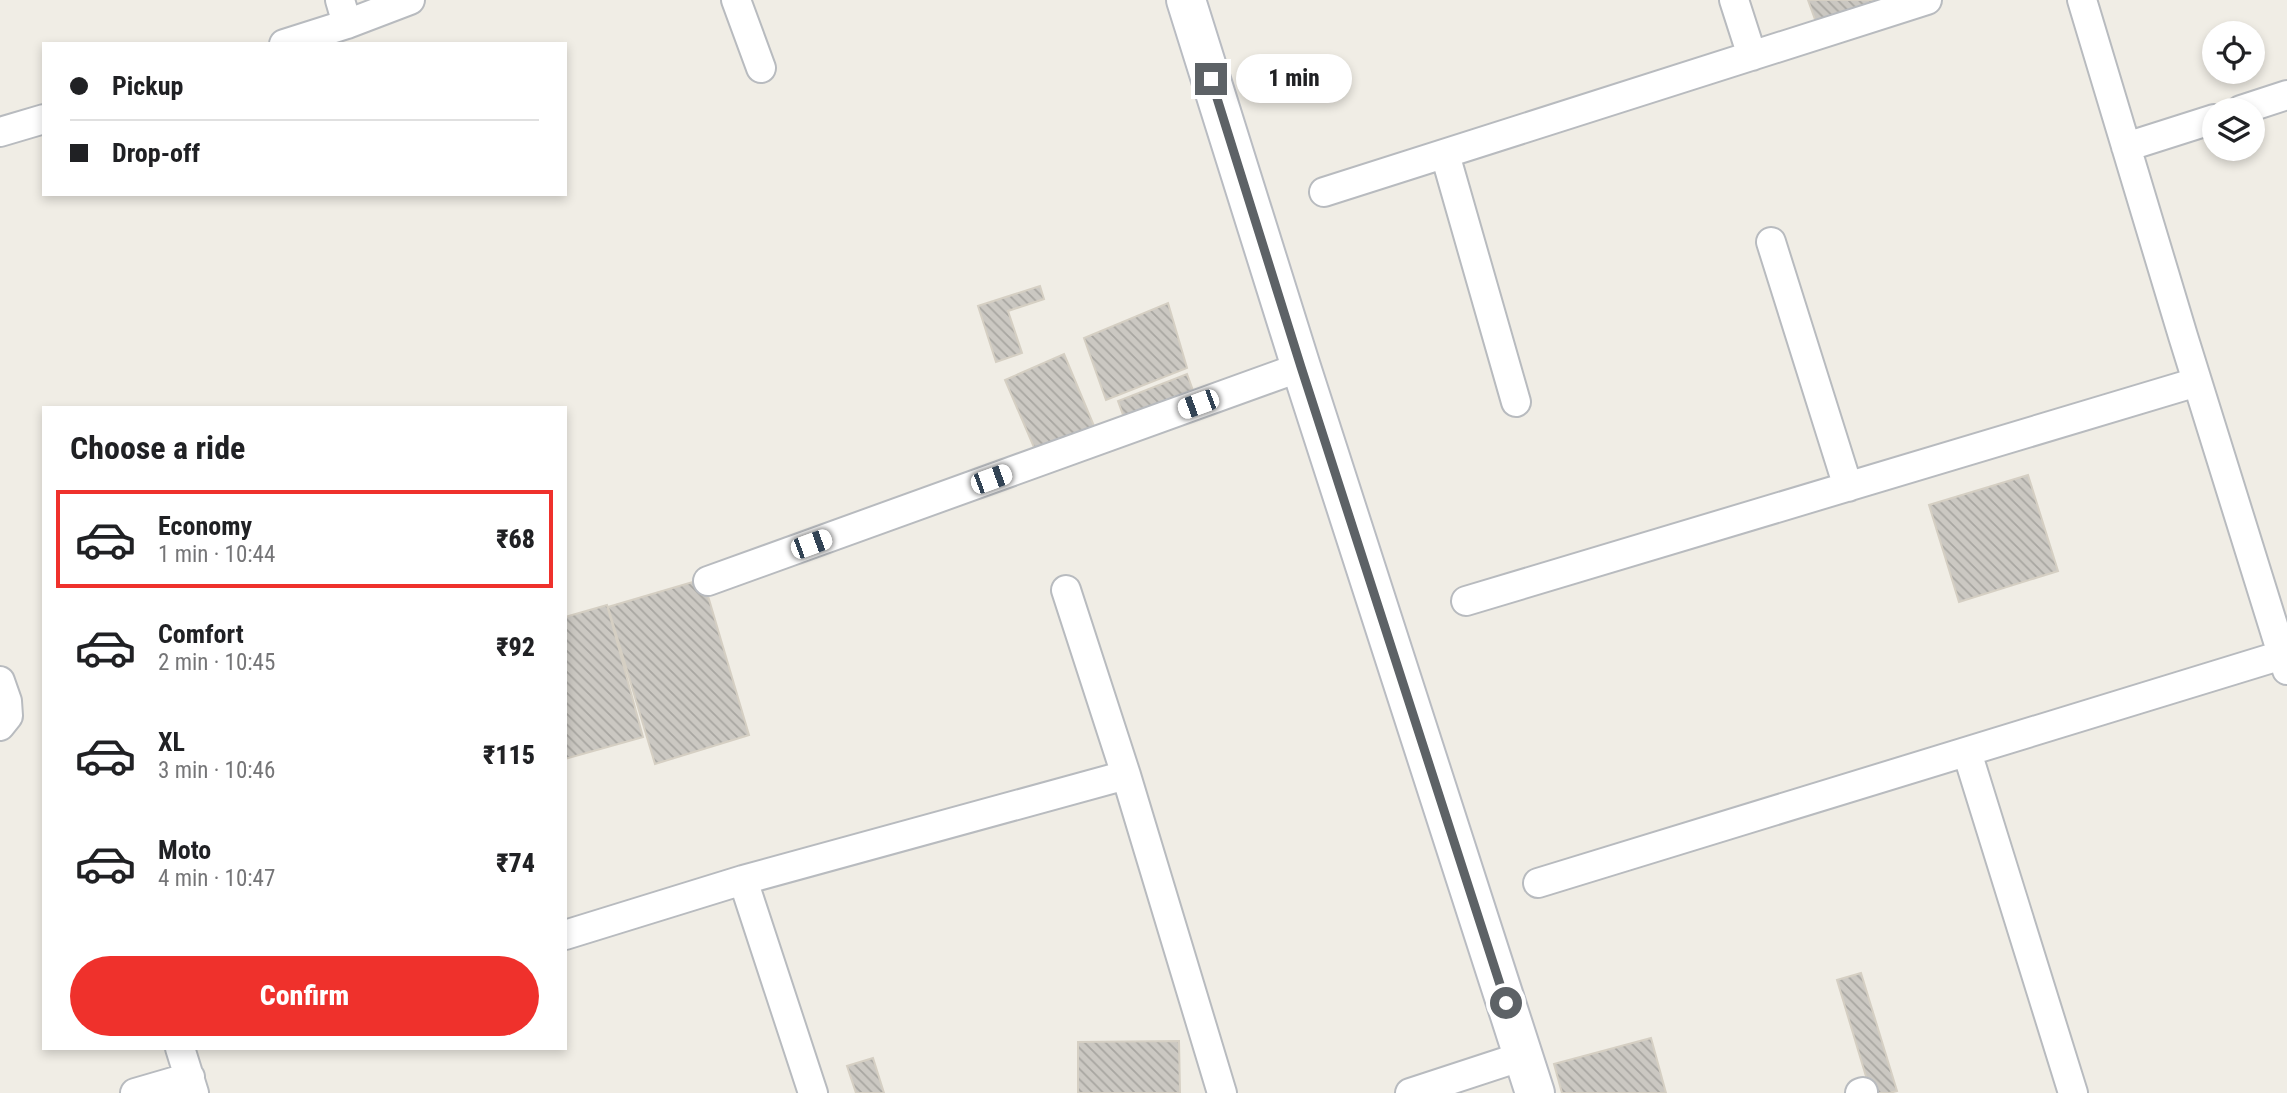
<!DOCTYPE html>
<html lang="en">
<head>
<meta charset="utf-8">
<style>
  :root { --surface:#fff; --page:#f2f2f2; --text:#202124; --muted:#757577; --line:#e0e0e0; --accent:#ef312c }
  body { margin:0; font-family:"Roboto Condensed",sans-serif; background:var(--page); color:var(--text); height:100vh; display:flex; flex-direction:column; font-size:26px; white-space:nowrap }
  * { box-sizing:border-box; margin:0 }
  p { font-size:23px; color:var(--muted) }
  .icon { flex:none; width:38px; height:38px; fill:none; stroke:currentColor; stroke-width:2; stroke-linecap:round; stroke-linejoin:round }
  .map { position:relative; flex:1; overflow:hidden }
  .drawer { position:absolute; left:42px; top:406px; width:525px; height:644px; display:flex; flex-direction:column; background:var(--surface); border-radius:0px; box-shadow:0 4px 10px #0003 }
  .drawer>* { flex:none }
  .banner { position:absolute; left:42px; top:42px; width:525px; height:154px; border-radius:0px; box-shadow:0 4px 10px #0003; display:grid; align-content:center; height:154px; padding:0 28px; background:var(--surface) }
  .fabs { position:absolute; left:2202px; top:21px; display:grid; gap:14px }
  .fabs a { display:grid; place-items:center; width:63px; height:63px; border-radius:50%; background:var(--surface); box-shadow:0 4px 10px #0003; font-size:35px }
  .end { position:absolute; width:32px; height:32px; margin:-16px; border:9px solid #5d6266; background:#fff; box-shadow:0 0 0 4px #fff }
  .from { border-radius:50% }
  .bubble { position:absolute; height:49px; border-radius:24px; background:var(--surface); box-shadow:0 4px 10px #0003; font-size:23px; font-weight:800; line-height:49px; text-align:center }
  .car { position:absolute; width:21px; height:42px; margin:-21px -10px; border-radius:9px; box-shadow:0 0 5px 2px #0007; background:linear-gradient(#fff 24%,#345 0 40%,#fff 0 76%,#345 0 86%,#fff 0) }
  .banner b { display:flex; align-items:center; gap:24px; height:66px; font-size:26px }
  .banner b+b { border-top:2px solid var(--line) }
  .banner i { width:18px; height:18px; background:var(--text) }
  ul { padding:0; list-style:none }
  li { display:flex; align-items:center; gap:21px; height:98px; margin:0 14px 10px; padding:0 14px; border:4px solid transparent; border-radius:0px }
  li div { flex:1 }
  li b { display:block; font-size:26px }
  li em { font-style:normal; font-weight:800 }
  li.active { border-color:var(--accent) }
  li>.icon { width:63px; height:63px; stroke-width:1.5 }
  h2 { padding:0 28px; font-size:32px; line-height:84px }
  .cta { display:flex; gap:14px; margin-top:auto; padding:14px 28px }
  .cta a { flex:1; height:80px; border-radius:42px; background:var(--accent); color:#fff; font-size:28px; font-weight:800; line-height:80px; text-align:center }
  .map>svg:first-child { display:block }
  .building { fill:url(#building-back-hatch); stroke:#d5cfc3; stroke-width:2 }
  .lines { fill:none; stroke-linecap:round; stroke-linejoin:round }
  .street-casing { stroke:#b8bbbf; stroke-width:32 }
  .secondary-casing { stroke:#b9bcc2; stroke-width:42 }
  .street { stroke:#fff; stroke-width:28 }
  .secondary { stroke:#fff; stroke-width:38 }
  .route { stroke:#5d6266; stroke-width:9 }
</style>
</head>
<body>
<div class="map">
<svg width="2287" height="1093" viewBox="0 0 2287 1093">
  <defs>
    <pattern id="building-back-hatch" width="6" height="6" patternUnits="userSpaceOnUse" patternTransform="scale(1.75)"><rect width="6" height="6" fill="#cbc8c2"/><path d="M-1 5l2 2M0 0l6 6M5-1l2 2" fill="none" stroke="#a8a6a1"/></pattern>
  </defs>
  <rect width="100%" height="100%" fill="#f0ede5"/>
  <path class="building" d="M1808,0H1893L1817,25Z
    M1040,286L1044,299L1008,311L1022,353L996,362L978,306Z
    M1168,303L1187,368L1106,400L1084,338Z
    M1064,354L1094,426L1036,452L1005,380Z
    M1187,374L1195,396L1126,423L1118,401Z
    M2028,475L2058,571L1959,602L1929,505Z
    M703,579L749,735L655,764L608,607Z
    M607,605L643,737L565,759V617Z
    M1861,973L1897,1091L1889,1093H1871L1837,980Z
    M1651,1038L1666,1093H1562L1554,1064Z
    M1179,1041L1180,1093H1078V1042Z
    M873,1058L884,1093H856L847,1066Z"/>
  <g class="lines">
    <g class="street-casing">
      <path id="street" d="M340,0L347,24
        M736,0L761,68
        M1734,0L1752,56
        M2082,0L2183,336L2287,670
        M284,44L347,24L410,0
        M2241,110L2287,95
        M0,132L44,119
        M2126,147L2214,119
        M1445,154L1516,402
        M1324,192L1927,0
        M1771,242L1848,487
        M708,581L1301,367
        M1066,590L1126,775L1222,1093
        M1466,601L2197,382
        M0,681L7,701L8,716L0,726
        M1967,752L2073,1093
        M743,880L813,1093
        M1538,883L2282,655
        M565,935L743,880L1126,775
        M180,1048L194,1093
        M135,1093L190,1077
        M1410,1093L1523,1056
        M1860,1093L1863,1092"/>
    </g>
    <g class="secondary-casing">
      <path id="secondary" d="M1186,0L1301,367L1535,1093"/>
    </g>
    <use href="#street" class="street"/>
    <use href="#secondary" class="secondary"/>
  </g>
  <g class="lines">
    <path class="route" d="M1211,79L1301,367L1506,1003"/>
  </g>
</svg>
<div class="fabs">
<a><svg class="icon" aria-label="locate" viewBox="0 0 24 24"><circle cx="12" cy="12" r="6"/><path d="M12 2v4M12 18v4M2 12h4M18 12h4"/></svg></a>
<a><svg class="icon" aria-label="layers" viewBox="0 0 24 24"><path d="M12 4l9 5-9 5-9-5zM3 14l9 5 9-5"/></svg></a>
</div>
<i class="end from" style="left:1506px;top:1003px"></i>
<i class="end" style="left:1211px;top:79px"></i>
<div class="bubble" style="left:1236px;top:54px;width:116px">1 min</div>
<i class="car" style="left:1198px;top:404px;rotate:250deg"></i>
<i class="car" style="left:991px;top:479px;rotate:70deg"></i>
<i class="car" style="left:811px;top:544px;rotate:70deg"></i>
<div class="banner">
<b><i class="from"></i>Pickup</b>
<b><i></i>Drop-off</b>
</div>
<section class="drawer">
<h2>Choose a ride</h2>
<ul>
<li class="active"><svg class="icon" aria-label="car" viewBox="0 0 24 24"><path d="M5 17H2v-5l4-1 3-4h7l3 4 3 1v5h-3M9 17h6M6 11h13"/><circle cx="7" cy="17" r="2"/><circle cx="17" cy="17" r="2"/></svg><div><b>Economy</b><p>1 min · 10:44</p></div><em>₹68</em></li>
<li><svg class="icon" aria-label="car" viewBox="0 0 24 24"><path d="M5 17H2v-5l4-1 3-4h7l3 4 3 1v5h-3M9 17h6M6 11h13"/><circle cx="7" cy="17" r="2"/><circle cx="17" cy="17" r="2"/></svg><div><b>Comfort</b><p>2 min · 10:45</p></div><em>₹92</em></li>
<li><svg class="icon" aria-label="car" viewBox="0 0 24 24"><path d="M5 17H2v-5l4-1 3-4h7l3 4 3 1v5h-3M9 17h6M6 11h13"/><circle cx="7" cy="17" r="2"/><circle cx="17" cy="17" r="2"/></svg><div><b>XL</b><p>3 min · 10:46</p></div><em>₹115</em></li>
<li><svg class="icon" aria-label="car" viewBox="0 0 24 24"><path d="M5 17H2v-5l4-1 3-4h7l3 4 3 1v5h-3M9 17h6M6 11h13"/><circle cx="7" cy="17" r="2"/><circle cx="17" cy="17" r="2"/></svg><div><b>Moto</b><p>4 min · 10:47</p></div><em>₹74</em></li>
</ul>
<div class="cta"><a>Confirm</a></div>
</section>
</div>
</body>
</html>
